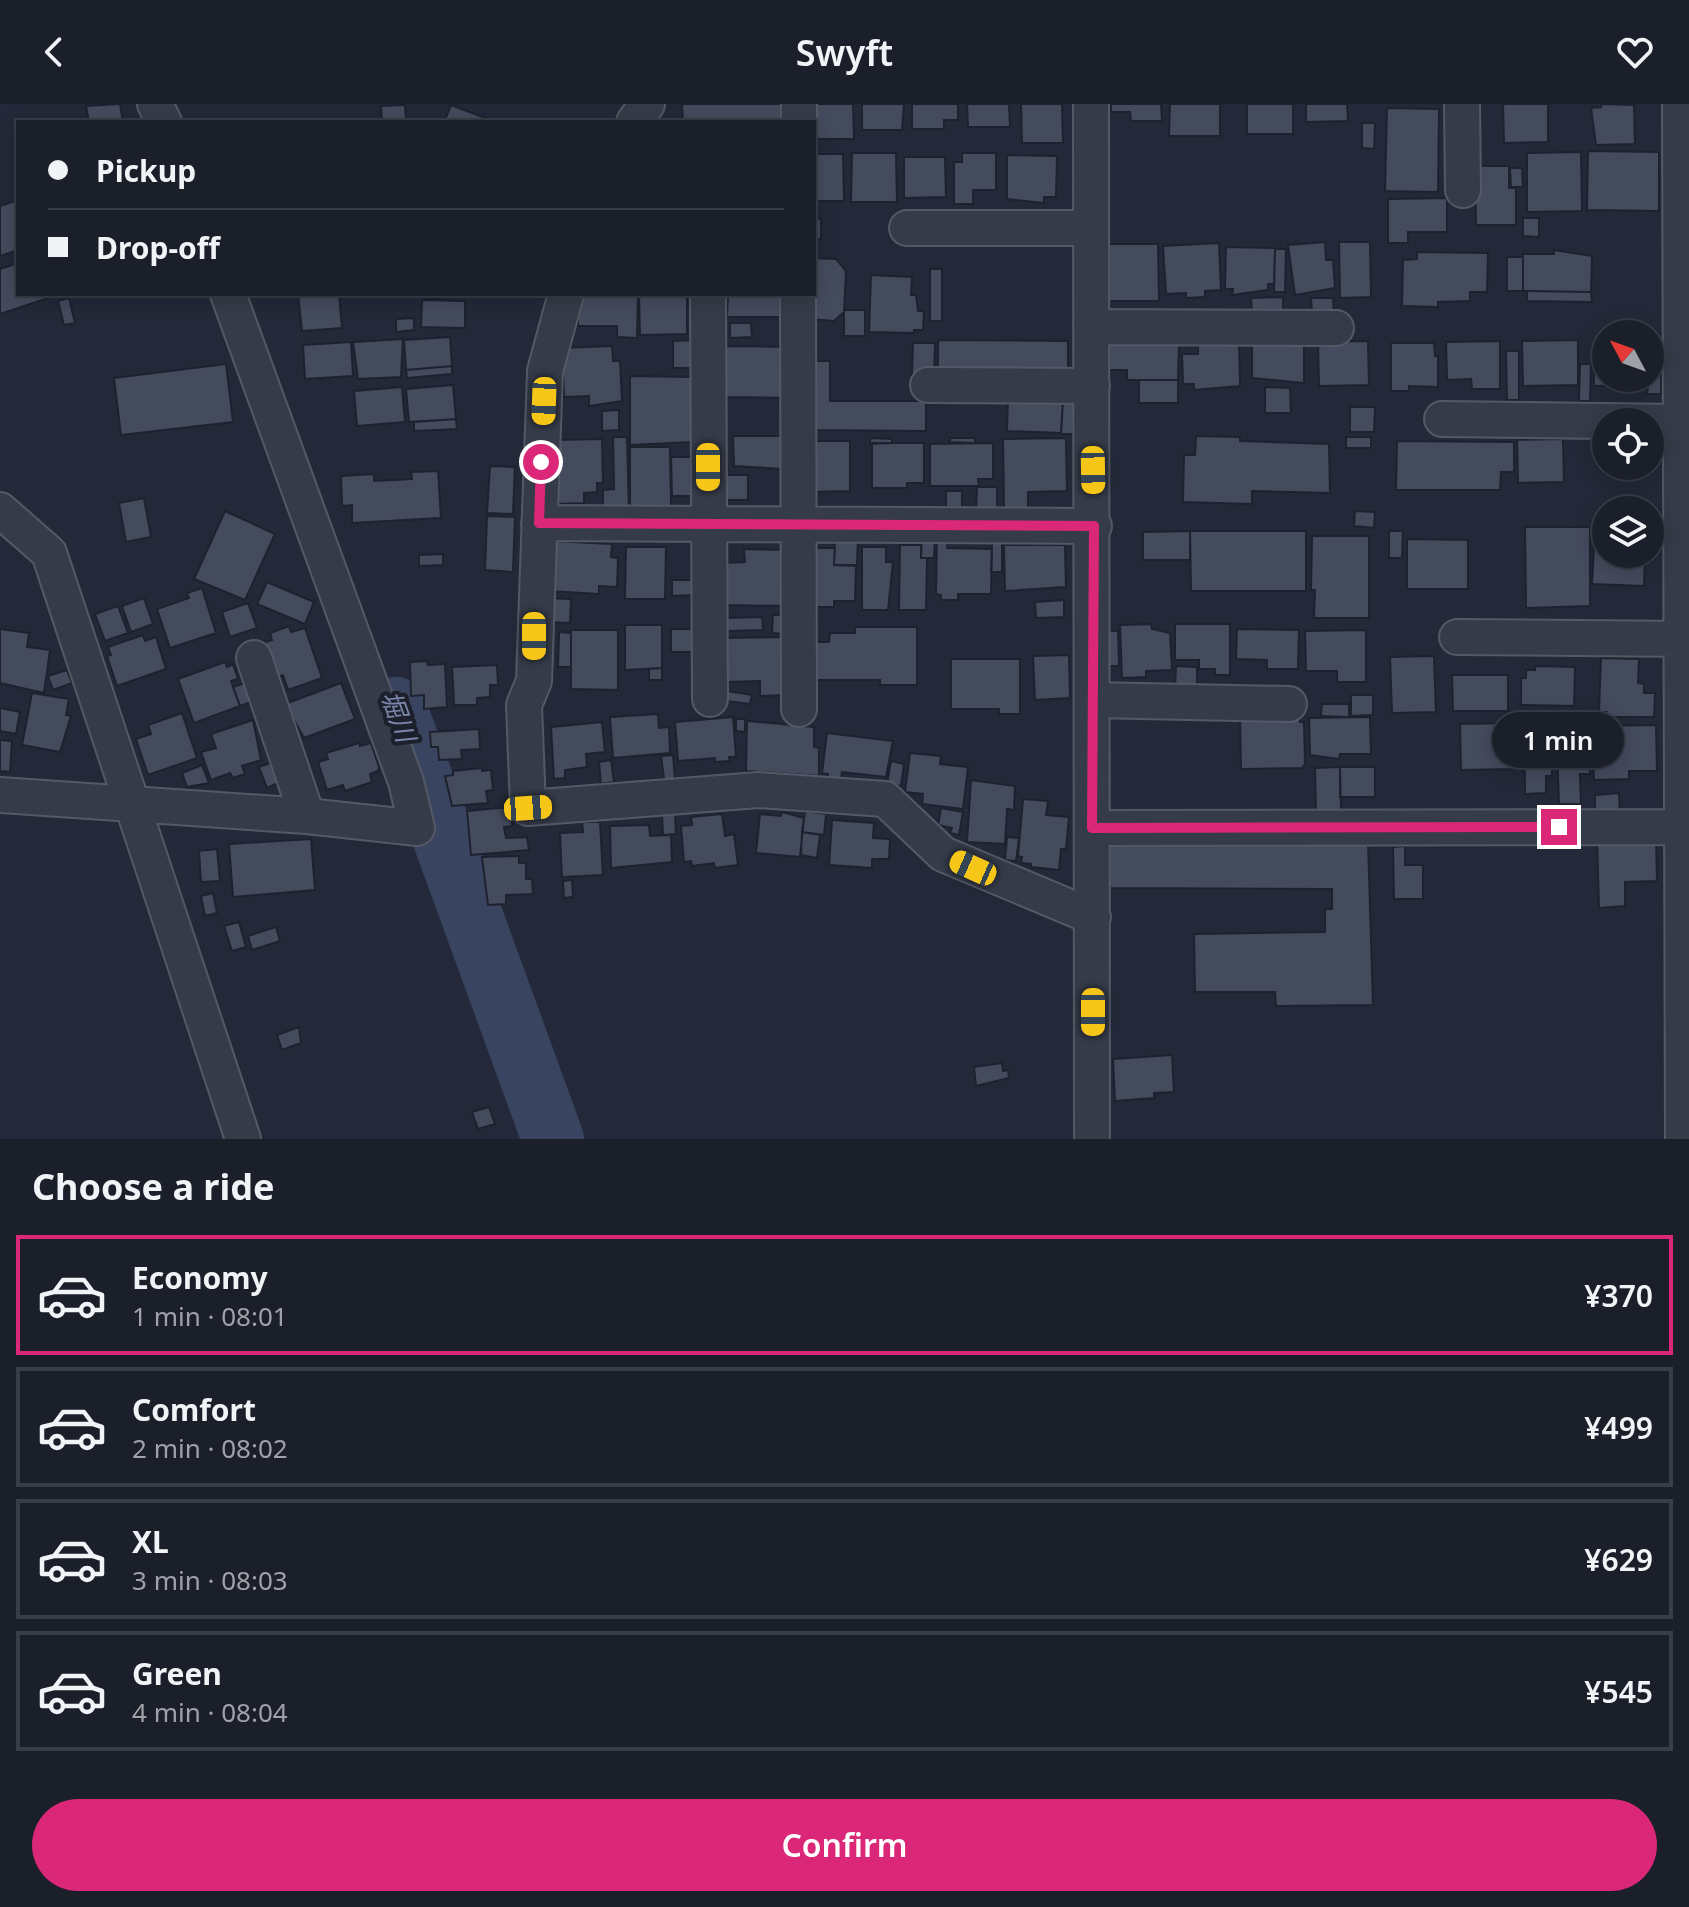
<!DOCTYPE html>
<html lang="en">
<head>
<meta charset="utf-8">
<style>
  :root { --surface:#1a1f2a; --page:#232732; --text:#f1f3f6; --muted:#9fa2a8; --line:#383d47; --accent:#db2777 }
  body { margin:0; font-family:"Noto Sans","Noto Sans JP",sans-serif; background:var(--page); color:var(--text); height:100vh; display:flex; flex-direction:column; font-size:30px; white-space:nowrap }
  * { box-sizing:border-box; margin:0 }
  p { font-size:26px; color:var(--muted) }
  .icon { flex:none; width:44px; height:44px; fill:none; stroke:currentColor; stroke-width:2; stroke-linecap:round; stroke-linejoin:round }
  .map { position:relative; height:1035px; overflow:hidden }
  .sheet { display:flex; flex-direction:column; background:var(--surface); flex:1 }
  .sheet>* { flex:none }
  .banner { position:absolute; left:16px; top:16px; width:800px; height:176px; border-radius:0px; box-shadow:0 4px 20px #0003,0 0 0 2px var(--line); display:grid; align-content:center; height:176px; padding:0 32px; background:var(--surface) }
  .needle { width:52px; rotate:311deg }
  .tools { position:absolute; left:1592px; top:216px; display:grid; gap:16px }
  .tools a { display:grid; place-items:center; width:72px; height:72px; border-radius:50%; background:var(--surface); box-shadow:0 4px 20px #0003,0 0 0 2px var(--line); font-size:40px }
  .end { position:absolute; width:36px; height:36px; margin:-18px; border:10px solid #db2777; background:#fff; box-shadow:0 0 0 4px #fff }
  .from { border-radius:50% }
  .bubble { position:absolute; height:56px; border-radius:28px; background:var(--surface); box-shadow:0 4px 20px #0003,0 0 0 2px var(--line); font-size:26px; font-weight:600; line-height:56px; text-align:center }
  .car { position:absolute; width:24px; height:48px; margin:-24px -12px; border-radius:10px; box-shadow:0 0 6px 2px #0007; background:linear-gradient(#f5c518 24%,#345 0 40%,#f5c518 0 76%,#345 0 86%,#f5c518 0) }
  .banner b { display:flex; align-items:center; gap:28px; height:76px; font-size:30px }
  .banner b+b { border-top:2px solid var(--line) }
  .banner i { width:20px; height:20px; background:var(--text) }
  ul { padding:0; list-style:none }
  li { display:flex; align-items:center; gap:24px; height:120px; margin:0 16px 12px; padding:0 16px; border:4px solid var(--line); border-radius:0px }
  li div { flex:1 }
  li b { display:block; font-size:30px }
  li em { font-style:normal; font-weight:600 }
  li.active { border-color:var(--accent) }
  li>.icon { width:72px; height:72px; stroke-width:1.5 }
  h2 { padding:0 32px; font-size:36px; line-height:96px }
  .action { display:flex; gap:16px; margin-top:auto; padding:16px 32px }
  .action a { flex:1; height:92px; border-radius:48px; background:var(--accent); color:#fff; font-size:32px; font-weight:600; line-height:92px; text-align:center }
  header { display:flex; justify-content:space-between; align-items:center; height:104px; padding:0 32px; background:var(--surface); font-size:36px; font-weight:600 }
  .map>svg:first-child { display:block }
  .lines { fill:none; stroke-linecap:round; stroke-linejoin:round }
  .river { stroke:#394460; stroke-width:62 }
  .building { fill:#444b5d; stroke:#1e222f; stroke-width:2 }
  .minor-casing { stroke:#545966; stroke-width:38 }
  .minor { stroke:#363b49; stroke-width:34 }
  .route { stroke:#db2777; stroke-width:10 }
  .labels { text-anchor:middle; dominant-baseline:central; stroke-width:8; stroke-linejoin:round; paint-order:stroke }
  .water-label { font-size:26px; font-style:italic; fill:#7b88aa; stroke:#1c202d }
</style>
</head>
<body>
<header><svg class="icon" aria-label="back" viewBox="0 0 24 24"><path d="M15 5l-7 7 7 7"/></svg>Swyft<svg class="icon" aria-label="heart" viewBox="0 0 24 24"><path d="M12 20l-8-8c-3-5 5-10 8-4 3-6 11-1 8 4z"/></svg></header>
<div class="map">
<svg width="1689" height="1035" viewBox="0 0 1689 1035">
  <rect width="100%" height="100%" fill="#232938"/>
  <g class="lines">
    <path class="river" d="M396,604L553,1035"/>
  </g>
  <path class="building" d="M120,0L123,18H89L86,2Z
    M682,0H783V17H683Z
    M802,0H853L854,35H814V18Z
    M862,0H904L902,26H862Z
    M912,0H958V16H944V25H912Z
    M967,0H1009L1010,23H968Z
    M1021,0H1062L1063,39H1022Z
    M1111,0H1161L1162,17H1131L1130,8H1111Z
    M1170,0H1220V32H1169Z
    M1247,0H1293V30H1247Z
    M1306,0H1347L1348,17L1306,18Z
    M1503,0H1548V38L1504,39Z
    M1601,0L1634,1L1635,40L1596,41L1591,4L1601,3Z
    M405,1L406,16L382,18L381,2Z
    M451,1L496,18H444Z
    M1387,4L1439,5L1438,88L1385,87Z
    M1362,19H1375L1374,45L1362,44Z
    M1588,47L1659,48V107L1587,106Z
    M1581,48L1582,107L1527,108V49Z
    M852,49H896L897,98H851Z
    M962,49H996V86H973V100H954V58H962Z
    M814,50H843L844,97H814Z
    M1007,51L1057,52L1056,93H1044V99L1007,95Z
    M904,53H945L946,93L904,94Z
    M1475,62H1509V84H1516V121H1476Z
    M1510,64H1522L1523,83H1511Z
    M1447,94V128H1408V139H1388V95Z
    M18,96V146L0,152V102Z
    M1523,114H1539V133L1523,132Z
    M814,115H821V135H814Z
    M1325,138L1326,156H1333L1335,184L1295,191L1288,141Z
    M1339,138H1370L1371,193L1340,194Z
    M1219,139L1221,186L1205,187V193L1186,194V189L1166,190L1163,142Z
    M1106,140H1158L1159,197H1106Z
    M1226,143L1275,144L1274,180H1268V186L1232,191L1233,185H1225Z
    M1275,145H1286L1285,188H1274Z
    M1554,146L1592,152L1591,188L1523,187V150H1554Z
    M1417,148L1488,149L1487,188H1470V197L1438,198V203L1402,202L1403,156L1417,155Z
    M1507,153H1523V187H1507Z
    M814,154L836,155L846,167L844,208L834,217L810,215Z
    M18,159V190H60L0,210V165Z
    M930,165H942V217H930Z
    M871,171L912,173L911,191H916L918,207H924L923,226H914V229L869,228Z
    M1527,187L1591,188L1592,198L1527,197Z
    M298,190H339L342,224L302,227Z
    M388,190H441V195Z
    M638,190L637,234L617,233V222H578V191Z
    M639,190H687V230L640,231Z
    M728,190H786L787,213H727Z
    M1283,193V209L1252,210L1251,194Z
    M69,194L75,219L64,221L58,197Z
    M1311,194H1333L1334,209L1312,211Z
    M422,196L465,197V224L421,223Z
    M844,206H865V232H844Z
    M414,214V226L396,228V215Z
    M730,219H751L752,233L730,234Z
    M450,233L452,262L406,266L404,236Z
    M403,235L401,273L358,275L353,238Z
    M696,236V264H673V237Z
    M938,236L1068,237V268L938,269Z
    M1578,236V281L1523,282L1522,237Z
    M1368,237L1369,281L1319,282L1318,238Z
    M1500,237V285H1472L1471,275L1447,276L1446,238Z
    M1650,237H1661L1662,261H1650Z
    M351,238L353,272L305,275L303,241Z
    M1107,238H1179L1178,276H1127V266H1107Z
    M1594,238H1606V274H1647V281L1594,282Z
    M913,239H935L934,272L912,271Z
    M1239,239L1240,282L1194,286V280H1183L1182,250H1198V240Z
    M1252,239H1304V279L1252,274Z
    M1391,239H1434L1435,252H1438V283L1409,282V287H1391Z
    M612,242L613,257H620L622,297L589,302V292L564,293L562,244Z
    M724,242L790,243L789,294L724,293Z
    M1506,247H1519V296H1507Z
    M804,257H830V297H926V327L804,326Z
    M226,260L233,318L121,331L114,274Z
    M1580,260H1591L1590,297H1579Z
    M452,262V270L407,274L406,266Z
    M1650,264H1661V290H1647Z
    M630,272L691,273L692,338L630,341Z
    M1139,276H1178V299H1139Z
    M453,281L456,315L409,318L406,285Z
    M402,283L405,318L357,322L354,287Z
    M1265,283L1290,284L1291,309H1265Z
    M1008,293L1063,295L1061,329L1007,327Z
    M1063,297H1075L1073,330H1061Z
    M1350,303H1375L1374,328H1350Z
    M619,306V326L602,327V307Z
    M456,315L457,325L414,327V318Z
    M733,332H782V365L734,362Z
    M1196,332L1240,333V337L1329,340L1330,389L1252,387V400L1183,398L1184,351H1195Z
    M613,333H627L629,409L603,410V386L614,385Z
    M1346,333H1371V344H1346Z
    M870,334L892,335V339L870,340Z
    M950,334H975V339L950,338Z
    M1066,334L1067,387L1028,388V405L1004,406L1003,335Z
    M602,335L603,379H597V388L584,389V399L555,400L553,336Z
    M1563,335L1564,378L1518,379L1517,336Z
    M805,337H850V387L807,388Z
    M1397,337L1514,338V368H1501L1500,386H1396Z
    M872,339H924V379H907V384H872Z
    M993,339V375H978L979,382H930V340Z
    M630,343H670L671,402H630Z
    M671,353H695L696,392H672Z
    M490,362L515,363L513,410L487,409Z
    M438,367L441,414L352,419V401L342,402L341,372L374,370V377L412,375L411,368Z
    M723,371H748V396H723Z
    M977,383H997V408L976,407Z
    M946,387H962V411H946Z
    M144,394L151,433L126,438L119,399Z
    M225,407L275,430L245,496L194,475Z
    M1355,407L1375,408L1374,424L1354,422Z
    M487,412L515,413L513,468L485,466Z
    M1525,423H1590V502L1526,504Z
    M1595,425L1606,426V450H1645L1644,482L1592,480Z
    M1190,427V456H1143V428Z
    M1190,427H1306V487H1191Z
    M1389,427H1403L1402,454H1389Z
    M922,432L935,433L934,454H921Z
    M1312,432H1369V514H1314L1315,486H1311Z
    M937,433H948L947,444L992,445L991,490H958V496H941V491L936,490Z
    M835,435H858L857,461H834Z
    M1407,435L1468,436V485H1407Z
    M552,437L612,440L611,453L618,454L617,483L599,482V490L549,487Z
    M992,438H1002V468H991Z
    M900,441H921V454H927L926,506H899Z
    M1004,441H1065L1066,483L1005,487Z
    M626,443H666L665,495H625Z
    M862,443H886V458H893L888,506H862Z
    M806,444H835L834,461L856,462L855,497H834V503H805Z
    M744,445L788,446V502L723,501L722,459L745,458Z
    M443,450V461L419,462V451Z
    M672,476H694V491L672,492Z
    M267,478L314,498L305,520L257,500Z
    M202,484L216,529L170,544L157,505L189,494L187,489Z
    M144,494L153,520L131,528L122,502Z
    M547,494L571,495L570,519L546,518Z
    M1064,496V513L1036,514L1035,498Z
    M248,499L257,524L230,533L222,508Z
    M118,502L128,529L105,537L95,510Z
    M773,511H792V530L772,529Z
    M762,513L763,526L726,527L725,514Z
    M1151,520L1152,525L1170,529L1172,566L1146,567V573L1122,574L1120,521Z
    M1175,520H1230V571H1215V565H1199V556H1175Z
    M625,521H662V564L625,566Z
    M289,522L291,528L305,524L322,574L288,586L283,571L278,573L265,538L272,536L270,529Z
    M855,523H917V581H880V576H814V538H829L830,529H855Z
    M0,525L29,529L27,543L50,546L44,589L0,579Z
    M671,525H692V548H671Z
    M1237,525L1299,526L1298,565H1267V556L1236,555Z
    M571,526H618V586L571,585Z
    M1366,526V578H1337V567H1306L1305,527Z
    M1108,527H1118L1119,562H1108Z
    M559,528L571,529V563H558Z
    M143,531L145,537L156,533L166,565L117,582L107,552L111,551L108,543Z
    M787,533L788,591L760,592V577L725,578L724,534Z
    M1069,551L1070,594L1035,596L1033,552Z
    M1434,552L1436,608L1392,609L1390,553Z
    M1601,554L1639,555L1638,579L1644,580V589H1655L1654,613H1607V608H1599Z
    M951,555H1020V610H999V605H951Z
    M427,557L428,561L445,560L447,603L424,605V591L411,592L410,558Z
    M225,558L227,563L233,560L238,575L231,577L240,602L194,619L178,575Z
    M497,561L498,581H490V593L477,594V601H454L452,563Z
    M1176,562L1197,563V586L1175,585Z
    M1535,562L1575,563L1574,602L1521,601V574H1526V566H1535Z
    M662,564V576H649V565Z
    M67,566L72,579L53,586L48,572Z
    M1452,571H1508V607H1453Z
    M245,579L251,598L240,602L233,583Z
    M341,579L355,615L304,634L285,600Z
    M727,587L752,591L750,600L726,597Z
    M32,589L69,595L66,611L71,612L60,648L22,641Z
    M1351,591H1373V611L1351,612Z
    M1322,600H1349V613L1321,612Z
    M0,604L20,608L16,630L0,627Z
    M182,609L197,654L148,671L136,635L151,630L148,621Z
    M658,610L659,624L669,623L670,649L613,654L610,613Z
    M733,613L736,653H729L730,657L715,658V654L678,657L675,618Z
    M1370,613L1371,650H1340L1339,655L1310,651L1309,614Z
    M1300,614V618H1304L1305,660L1302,664L1241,665L1240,615Z
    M736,615H745V628L736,627Z
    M253,616L261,656L242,662L245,670L233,674L230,669L211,676L201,648L216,644L211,630Z
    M747,617L814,623V643L819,644V672L746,667Z
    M1588,617L1590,670H1580L1581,700H1559L1556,618Z
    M602,618L605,648L586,650L587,663L565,666V674L554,675L551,623Z
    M1513,619L1514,665L1461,666L1460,620Z
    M1524,620L1551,621L1552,672H1546V689L1525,690Z
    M1656,621L1657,667H1629V675L1594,676L1592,622Z
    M479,625L480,645L461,646L462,655L439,656L438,643H431L430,628Z
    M827,629L893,637L886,673L842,668L841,675L827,674L828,670L822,669Z
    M0,636L12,637L10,668L0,667Z
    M359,639L360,642L371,639L379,663L378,667L370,670L372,678L345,687L343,681L327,686L318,658L328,655L326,649Z
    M910,649L941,652L940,660L968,663L963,705L922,700L923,690L905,688Z
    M673,651L675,675H664L661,652Z
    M611,656L614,678L601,680L599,658Z
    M891,657L904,660L901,682L887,680Z
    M270,659L278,679L267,684L259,663Z
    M202,661L209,679L187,683L182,669Z
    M1340,663H1375V693H1340Z
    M1340,663L1341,706H1316L1315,664Z
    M482,664V667L491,666L493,686L486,687L488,699L452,702L445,672L453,671V667Z
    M971,676L1015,682L1014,706L1007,705L1005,740L967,738Z
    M1619,689L1620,711L1595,712V691Z
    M1023,695L1048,697L1046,711L1069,713L1066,745H1061L1059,766L1031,763V760L1021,759L1022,753L1018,752Z
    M511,703L512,722L504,723L506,734L527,733L529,746L471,751L467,707Z
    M941,704L963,708L959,731L950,729L952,724L938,721Z
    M805,707L826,710L824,731L802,728Z
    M782,708L804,714L800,753L756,749L760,710L781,712Z
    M675,709L676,730L663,731L662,710Z
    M722,710L725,732L734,730L738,761L715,764L714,759L692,762L691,757L684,758L681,722L692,721L691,713Z
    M832,716L874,719L873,734L890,735L889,755H872V764L829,761Z
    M582,718H600L603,771L562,773L560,729L583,728Z
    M649,721L650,732L671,731L672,758L611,764L610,722Z
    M802,728L820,731L817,754L801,751Z
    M1007,733L1019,734L1016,757L1005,756Z
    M311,735L315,786L233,793L229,740Z
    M1656,735L1657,777L1625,778V802L1599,804L1597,736Z
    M1368,737L1373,901L1276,902L1275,888H1195L1194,830L1325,828V805H1332V785L1108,784V739Z
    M1405,742V761H1423V795H1394L1393,743Z
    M217,745L220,777L201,778L199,747Z
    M519,752V759H526V775H532L533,790L506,791V800L488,801L482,753Z
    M572,776L573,793L564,794L563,777Z
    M213,789L217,809L205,812L201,792Z
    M239,818L246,843L232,847L224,822Z
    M276,823L280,837L252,846L248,832Z
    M299,923L301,939L282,946L277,931Z
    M1172,951L1174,988L1154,989V994L1115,997L1113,955Z
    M1002,959L1003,967L1008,966L1009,974L976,982L974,963Z
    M489,1003L495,1020L478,1025L472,1008Z"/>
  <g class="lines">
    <g class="minor-casing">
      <path id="minor" d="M155,0L164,18
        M1091,0L1092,1035
        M1462,0L1463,86
        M1680,0L1683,1035
        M634,18L647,0
        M799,18V0
        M907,124H1090
        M566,190L545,267L534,577L524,601L528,704L758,686L885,695L943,750L1093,813
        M708,190L710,595
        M798,190L799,605
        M1091,223L1336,224
        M928,281L1092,282
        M1442,315L1681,318
        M0,406L49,449L243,1035
        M539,419L1094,422
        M1457,533L1689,535
        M254,554L307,712
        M1093,596L1289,600
        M0,691L307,712L417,724L406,678L228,190
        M1092,724L1684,723"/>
    </g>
    <use href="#minor" class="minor"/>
  </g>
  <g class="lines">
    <path class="route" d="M541,358L539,419L1094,422L1092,724L1559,723"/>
  </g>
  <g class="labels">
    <g class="water-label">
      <text transform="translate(399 612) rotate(70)">堀川</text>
    </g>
  </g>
</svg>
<div class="tools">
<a><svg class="needle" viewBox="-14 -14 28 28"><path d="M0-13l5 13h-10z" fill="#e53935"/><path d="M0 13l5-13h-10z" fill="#9fa2a8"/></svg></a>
<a><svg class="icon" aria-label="locate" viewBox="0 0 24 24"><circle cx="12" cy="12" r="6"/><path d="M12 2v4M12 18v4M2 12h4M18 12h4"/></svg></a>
<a><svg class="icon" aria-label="layers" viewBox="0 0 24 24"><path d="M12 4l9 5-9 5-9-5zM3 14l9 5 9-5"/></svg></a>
</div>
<i class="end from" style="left:541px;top:358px"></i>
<i class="end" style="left:1559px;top:723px"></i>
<div class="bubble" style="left:1492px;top:608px;width:132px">1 min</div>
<i class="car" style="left:544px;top:297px;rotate:182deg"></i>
<i class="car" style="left:708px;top:363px;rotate:180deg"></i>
<i class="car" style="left:1093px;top:366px;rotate:179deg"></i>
<i class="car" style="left:534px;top:532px;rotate:180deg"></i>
<i class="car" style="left:528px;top:704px;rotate:86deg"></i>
<i class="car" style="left:973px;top:764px;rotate:294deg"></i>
<i class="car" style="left:1093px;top:908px;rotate:180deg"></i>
<div class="banner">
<b><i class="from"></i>Pickup</b>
<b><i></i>Drop-off</b>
</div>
</div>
<section class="sheet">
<h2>Choose a ride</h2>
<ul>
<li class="active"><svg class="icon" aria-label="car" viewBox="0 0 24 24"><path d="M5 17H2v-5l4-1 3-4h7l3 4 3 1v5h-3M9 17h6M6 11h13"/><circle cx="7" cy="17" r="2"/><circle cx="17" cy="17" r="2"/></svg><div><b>Economy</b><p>1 min · 08:01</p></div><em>¥370</em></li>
<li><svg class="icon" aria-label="car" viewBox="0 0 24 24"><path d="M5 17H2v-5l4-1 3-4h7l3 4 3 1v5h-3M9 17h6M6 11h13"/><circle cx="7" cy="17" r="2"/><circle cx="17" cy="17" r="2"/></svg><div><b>Comfort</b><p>2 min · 08:02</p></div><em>¥499</em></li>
<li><svg class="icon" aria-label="car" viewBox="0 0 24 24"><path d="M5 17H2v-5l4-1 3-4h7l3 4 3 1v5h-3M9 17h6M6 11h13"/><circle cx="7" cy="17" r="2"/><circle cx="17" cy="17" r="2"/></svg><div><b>XL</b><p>3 min · 08:03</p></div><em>¥629</em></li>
<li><svg class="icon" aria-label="car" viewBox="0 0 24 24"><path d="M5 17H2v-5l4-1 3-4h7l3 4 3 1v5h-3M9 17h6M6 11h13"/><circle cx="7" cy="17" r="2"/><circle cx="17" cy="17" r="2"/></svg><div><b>Green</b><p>4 min · 08:04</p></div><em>¥545</em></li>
</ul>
<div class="action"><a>Confirm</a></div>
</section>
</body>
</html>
